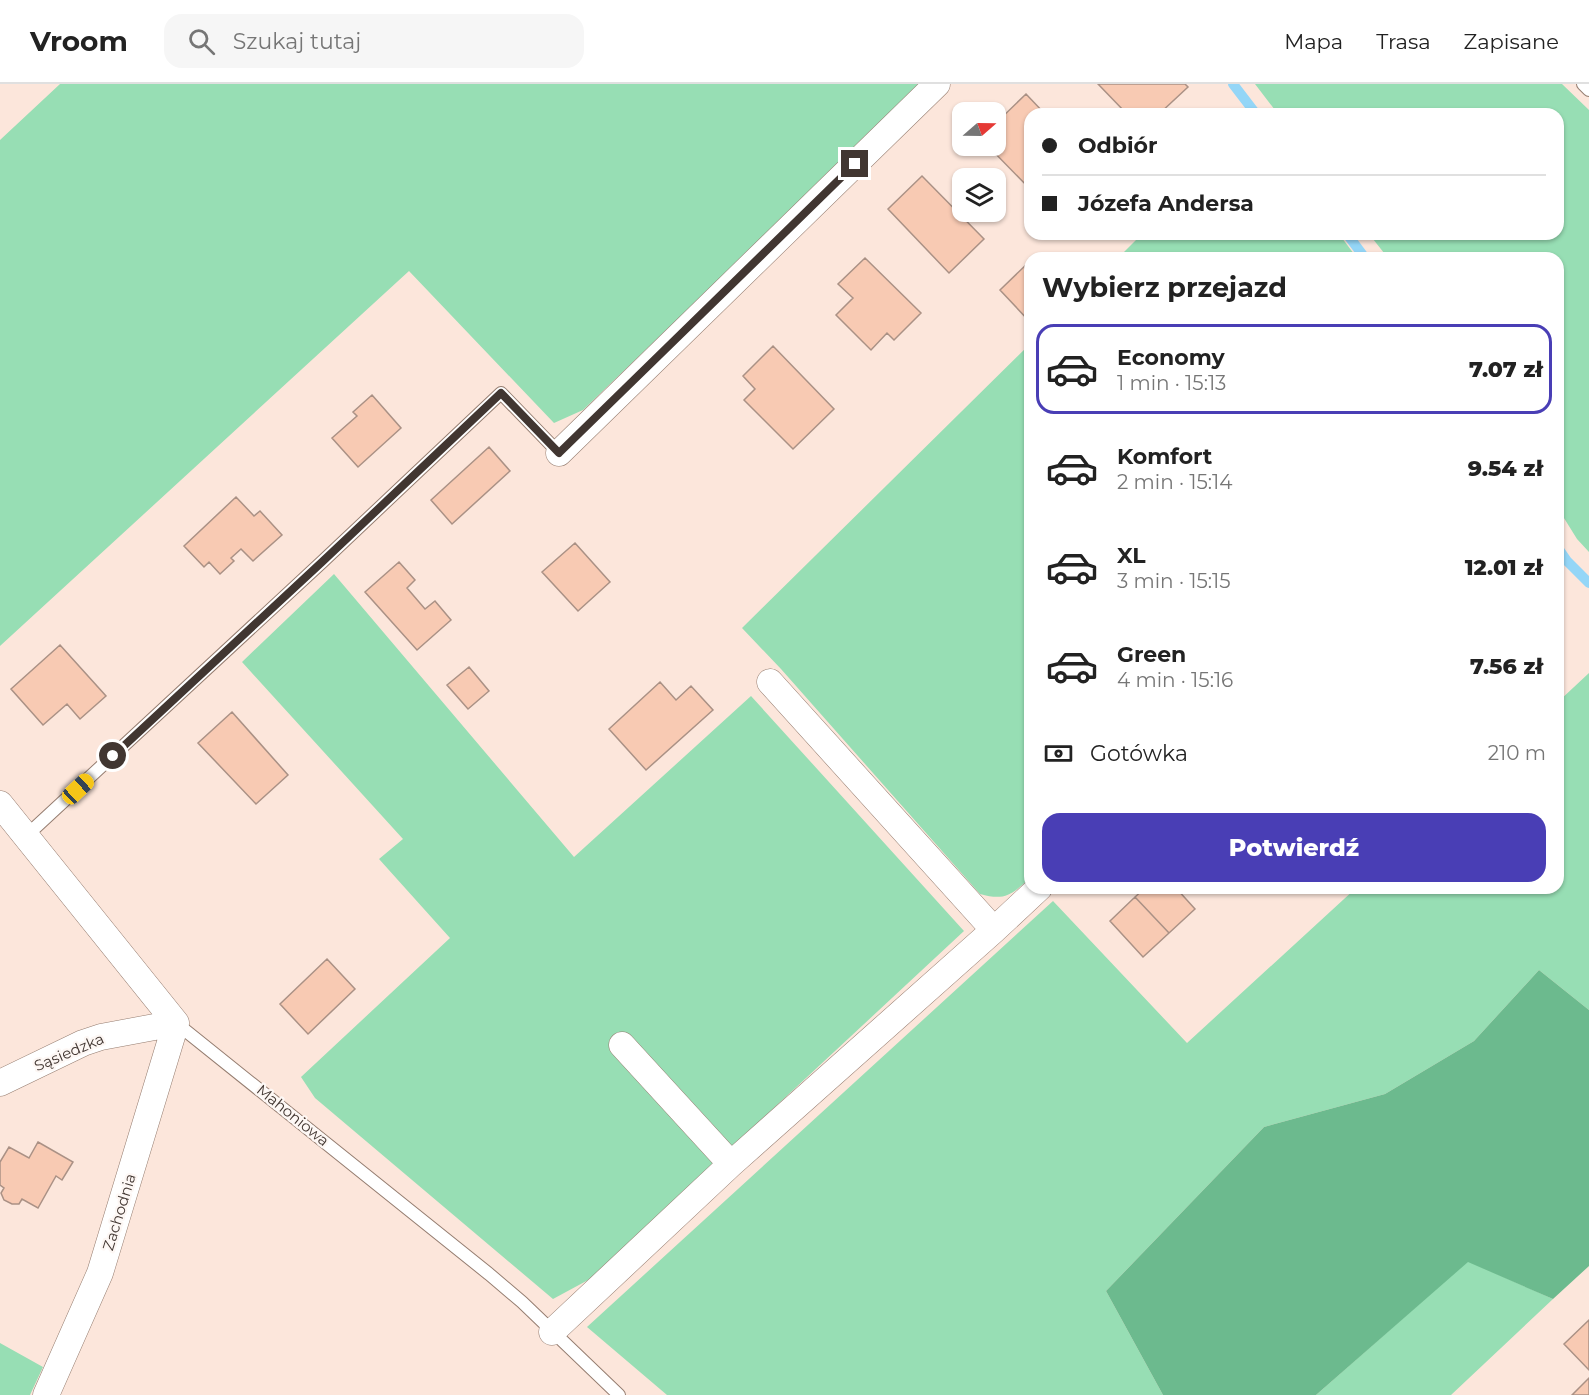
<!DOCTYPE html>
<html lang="pl">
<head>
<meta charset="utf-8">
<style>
  :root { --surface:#fff; --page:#f6f6f6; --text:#222; --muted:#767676; --line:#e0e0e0; --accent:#493eb5 }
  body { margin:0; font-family:Montserrat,sans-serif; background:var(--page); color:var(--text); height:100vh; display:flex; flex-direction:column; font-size:22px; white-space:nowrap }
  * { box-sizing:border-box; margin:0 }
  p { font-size:20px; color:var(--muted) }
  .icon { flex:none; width:33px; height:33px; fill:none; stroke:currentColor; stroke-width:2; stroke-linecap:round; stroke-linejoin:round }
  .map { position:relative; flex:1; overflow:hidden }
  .details { position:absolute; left:1024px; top:168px; width:540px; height:642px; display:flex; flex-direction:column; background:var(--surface); border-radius:18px; box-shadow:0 2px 4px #0004 }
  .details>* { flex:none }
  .hud { position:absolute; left:1024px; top:24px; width:540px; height:132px; border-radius:18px; box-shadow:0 2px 4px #0004; display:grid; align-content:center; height:132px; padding:0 18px; background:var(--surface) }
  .needle { width:39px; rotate:70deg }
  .controls { position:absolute; left:952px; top:18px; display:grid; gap:12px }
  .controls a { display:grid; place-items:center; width:54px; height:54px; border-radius:12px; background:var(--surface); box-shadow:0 2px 4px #0004; font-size:30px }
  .end { position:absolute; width:27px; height:27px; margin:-14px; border:8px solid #413631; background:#fff; box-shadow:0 0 0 3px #fff }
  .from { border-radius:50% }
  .car { position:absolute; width:18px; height:36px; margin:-18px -9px; border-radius:8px; box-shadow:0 0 4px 2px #0007; background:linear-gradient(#f5c518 24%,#345 0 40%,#f5c518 0 76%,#345 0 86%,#f5c518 0) }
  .hud b { display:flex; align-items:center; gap:21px; height:57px; font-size:22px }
  .hud b+b { border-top:2px solid var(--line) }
  .hud i { width:15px; height:15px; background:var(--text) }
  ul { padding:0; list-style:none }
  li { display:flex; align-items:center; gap:18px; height:90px; margin:0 12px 9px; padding:0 6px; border:3px solid transparent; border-radius:18px }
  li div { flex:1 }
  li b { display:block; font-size:22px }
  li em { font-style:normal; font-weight:800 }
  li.active { border-color:var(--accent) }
  li>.icon { width:54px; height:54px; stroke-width:1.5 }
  h2 { padding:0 18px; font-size:27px; line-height:72px }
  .pay { display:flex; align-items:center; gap:15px; height:66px; padding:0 18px; font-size:22px }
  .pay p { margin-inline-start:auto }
  .button { display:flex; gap:12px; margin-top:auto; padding:12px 18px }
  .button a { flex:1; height:69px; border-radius:18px; background:var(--accent); color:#fff; font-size:24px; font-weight:800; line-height:69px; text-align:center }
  header { display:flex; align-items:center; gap:36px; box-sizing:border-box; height:84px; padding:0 30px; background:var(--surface); border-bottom:2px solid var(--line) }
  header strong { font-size:28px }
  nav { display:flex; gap:33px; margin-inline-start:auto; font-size:21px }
  .search { width:420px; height:54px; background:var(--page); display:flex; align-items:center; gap:15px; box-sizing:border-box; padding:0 21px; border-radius:18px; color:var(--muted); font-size:22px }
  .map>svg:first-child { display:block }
  .green { fill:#97deb4 }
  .forest { fill:#6cba8e }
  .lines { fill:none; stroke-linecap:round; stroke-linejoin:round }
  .stream { stroke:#94d6f7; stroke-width:10 }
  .building { fill:#f8cab3; stroke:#aa9185; stroke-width:1.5 }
  .service-casing { stroke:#957d70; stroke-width:14 }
  .minor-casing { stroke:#957d70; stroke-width:27 }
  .service { stroke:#fff; stroke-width:12 }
  .minor { stroke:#fff; stroke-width:26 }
  .route { stroke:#413631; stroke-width:8 }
  .labels { text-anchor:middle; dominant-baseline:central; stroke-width:4.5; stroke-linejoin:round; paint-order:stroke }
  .street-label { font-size:15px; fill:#413631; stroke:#fdf7f4 }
</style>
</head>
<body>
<header>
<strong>Vroom</strong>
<div class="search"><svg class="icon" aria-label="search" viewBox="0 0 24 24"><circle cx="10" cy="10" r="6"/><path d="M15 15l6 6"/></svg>Szukaj tutaj</div>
<nav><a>Mapa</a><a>Trasa</a><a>Zapisane</a></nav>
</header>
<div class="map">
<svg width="1589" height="1311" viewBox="0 0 1589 1311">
  <rect width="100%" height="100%" fill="#fce6db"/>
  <path class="green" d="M60,0H922L583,326L554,339L409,187L0,562V56Z
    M1255,0H1562L1589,26V468L1577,455L1559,426L1558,174H1388L1369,150H1558V30H1278Z
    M1142,150H1339L1357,174H1118Z
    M1030,260V794C1011,811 1005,817 980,810L781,585L742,544Z
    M334,490L574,773L751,612L964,847L590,1195L553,1215L315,1014L301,993L450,854L379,775L403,755L242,578Z
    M1589,589V926L1539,886L1474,957L1385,1010L1264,1043L1106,1207L1163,1311H667L587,1243L1053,817L1187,959L1356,804H1558L1559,617Z
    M1468,1177L1553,1215L1451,1311H1316Z
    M0,1259L43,1283L30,1311H0Z"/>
  <path class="forest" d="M1539,886L1589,926V1182L1553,1215L1468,1178L1316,1311H1163L1106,1207L1264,1043L1385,1010L1474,957Z"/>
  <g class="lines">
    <path class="stream" d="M1233,0L1256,30
      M1347,150L1365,174
      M1558,464L1567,477L1589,499"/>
  </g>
  <path class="building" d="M1098,0H1185L1188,3L1159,30H1127Z
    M1026,10L1045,30H1030V105L988,62H996V39Z
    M922,92L984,155L949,189L888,125Z
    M865,174L921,229L894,256L887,249L871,266L836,231L853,214L838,200Z
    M1028,179L1030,181V238L1000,206Z
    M773,262L834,325L793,365L744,316L755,305L743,292Z
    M372,311L401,344L358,383L332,354L357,332L353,328Z
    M489,363L510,387L452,440L431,416Z
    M236,413L254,432L260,427L282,451L253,477L241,465L231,474L234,477L220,490L209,478L204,483L184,462Z
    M575,459L610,498L578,527L542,488Z
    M399,478L415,496L407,504L425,525L435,517L451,536L417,566L365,508Z
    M60,561L106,612L80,635L67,620L43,641L11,605Z
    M469,583L489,607L468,625L447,601Z
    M660,598L676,616L691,602L713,626L646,686L609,645Z
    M232,628L288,691L256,720L198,659Z
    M1145,804H1176L1195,825L1169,849L1135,813Z
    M1135,813L1169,849L1143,873L1110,837Z
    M327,875L355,905L308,950L280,920Z
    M38,1058L73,1078L62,1096L56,1092L38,1124L22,1115L19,1120H12L4,1116L1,1109L4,1104L0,1101V1078L9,1063L29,1074Z
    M1589,1236V1286L1564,1260Z
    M1589,1294V1311H1572Z"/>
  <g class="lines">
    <g class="service-casing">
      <path id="service" d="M1583,0L1589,6
        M25,753L322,478L501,309L559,369
        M176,939L489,1190L522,1218L619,1311"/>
    </g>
    <g class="minor-casing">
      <path id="minor" d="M559,369L937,0
        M770,598L994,846L1039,804
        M0,720L176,939
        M622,961L731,1080
        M0,999L83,959L101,953L176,939
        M552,1248L731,1080L994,846
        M46,1311L100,1189L176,939"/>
    </g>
    <use href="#service" class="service"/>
    <use href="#minor" class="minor"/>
  </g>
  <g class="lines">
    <path class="route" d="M113,672L322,478L501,309L559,369L855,80"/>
  </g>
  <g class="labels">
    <g class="street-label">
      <text transform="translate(69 968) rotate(-23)">Sąsiedzka</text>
      <text transform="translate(293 1031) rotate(39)">Mahoniowa</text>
      <text transform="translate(119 1128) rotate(-73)">Zachodnia</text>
    </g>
  </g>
</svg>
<div class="controls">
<a><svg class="needle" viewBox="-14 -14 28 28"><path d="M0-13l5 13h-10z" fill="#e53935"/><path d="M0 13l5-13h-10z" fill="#767676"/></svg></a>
<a><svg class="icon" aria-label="layers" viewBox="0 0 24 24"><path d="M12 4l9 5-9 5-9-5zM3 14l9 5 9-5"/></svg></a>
</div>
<i class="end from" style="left:113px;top:672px"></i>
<i class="end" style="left:855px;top:80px"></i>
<i class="car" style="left:78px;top:705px;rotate:47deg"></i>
<div class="hud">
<b><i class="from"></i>Odbiór</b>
<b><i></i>Józefa Andersa</b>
</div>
<section class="details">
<h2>Wybierz przejazd</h2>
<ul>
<li class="active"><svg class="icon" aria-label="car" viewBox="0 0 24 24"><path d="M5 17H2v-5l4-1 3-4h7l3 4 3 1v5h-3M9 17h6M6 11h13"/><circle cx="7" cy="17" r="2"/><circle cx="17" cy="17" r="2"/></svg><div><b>Economy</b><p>1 min · 15:13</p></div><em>7.07 zł</em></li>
<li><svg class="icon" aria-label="car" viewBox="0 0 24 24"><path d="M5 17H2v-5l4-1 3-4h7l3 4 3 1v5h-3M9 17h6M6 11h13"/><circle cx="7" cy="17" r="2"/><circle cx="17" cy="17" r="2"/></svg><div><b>Komfort</b><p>2 min · 15:14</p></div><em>9.54 zł</em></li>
<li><svg class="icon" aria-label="car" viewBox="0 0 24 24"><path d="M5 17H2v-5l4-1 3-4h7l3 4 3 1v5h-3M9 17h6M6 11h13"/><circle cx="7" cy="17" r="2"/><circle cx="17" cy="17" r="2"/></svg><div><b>XL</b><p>3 min · 15:15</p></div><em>12.01 zł</em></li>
<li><svg class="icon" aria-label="car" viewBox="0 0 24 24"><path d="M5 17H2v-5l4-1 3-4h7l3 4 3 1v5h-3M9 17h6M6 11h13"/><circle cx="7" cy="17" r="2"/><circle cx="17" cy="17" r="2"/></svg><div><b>Green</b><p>4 min · 15:16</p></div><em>7.56 zł</em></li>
</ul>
<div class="pay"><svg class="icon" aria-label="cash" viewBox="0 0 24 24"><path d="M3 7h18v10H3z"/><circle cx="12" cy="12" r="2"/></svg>Gotówka<p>210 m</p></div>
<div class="button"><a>Potwierdź</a></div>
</section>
</div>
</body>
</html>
